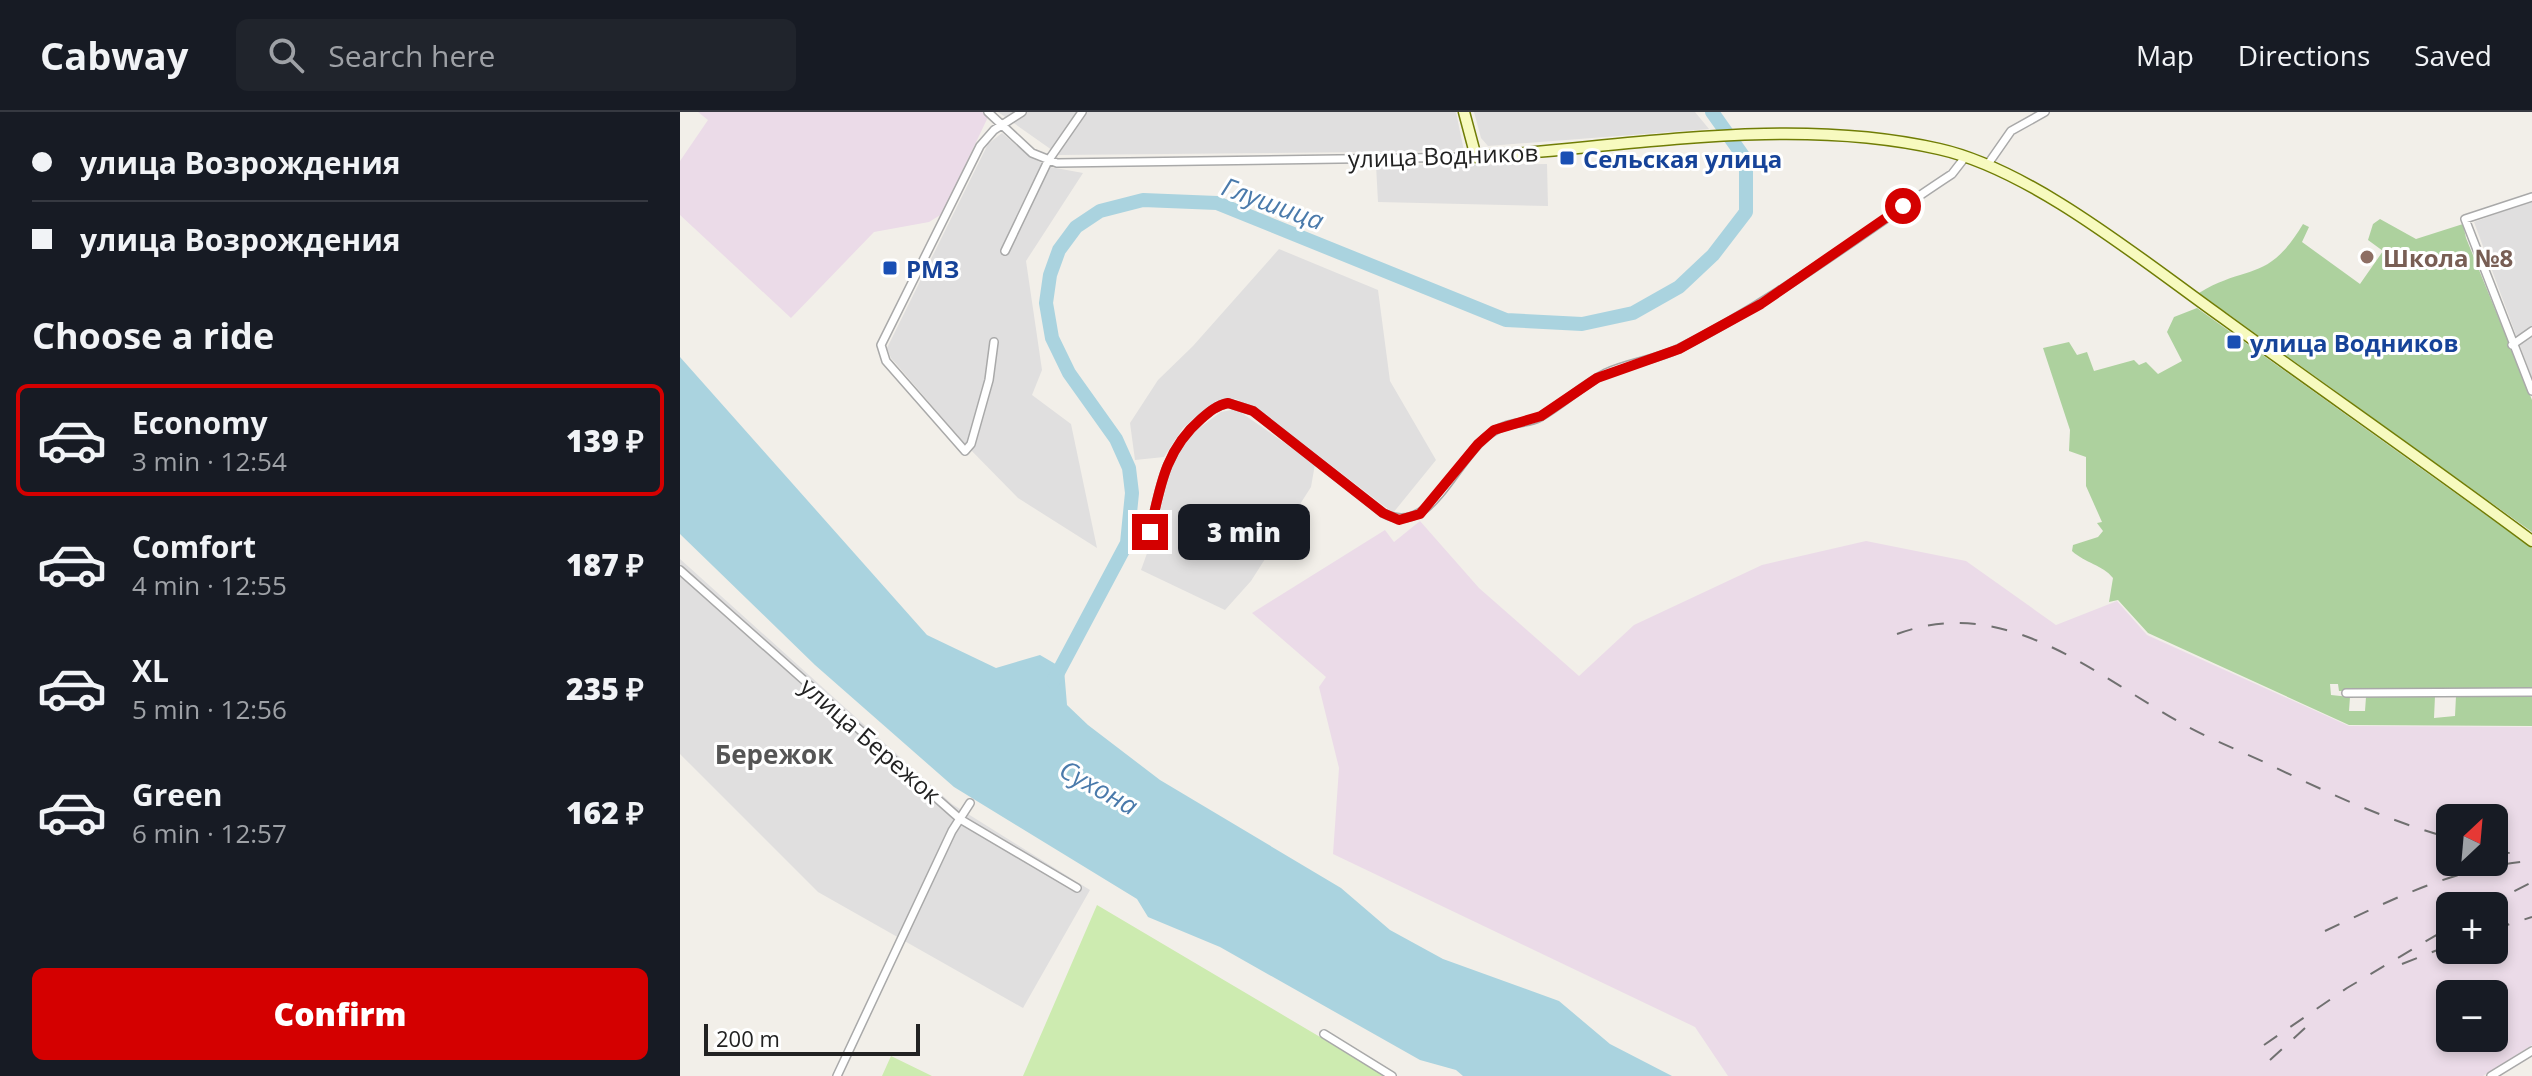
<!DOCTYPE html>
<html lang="en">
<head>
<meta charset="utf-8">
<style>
  :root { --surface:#171b24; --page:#20242c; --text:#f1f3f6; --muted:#9ea1a6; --line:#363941; --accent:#d40000 }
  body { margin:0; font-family:"Open Sans",sans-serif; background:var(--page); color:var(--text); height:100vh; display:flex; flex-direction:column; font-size:30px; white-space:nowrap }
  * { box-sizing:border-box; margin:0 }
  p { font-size:26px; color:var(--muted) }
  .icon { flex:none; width:44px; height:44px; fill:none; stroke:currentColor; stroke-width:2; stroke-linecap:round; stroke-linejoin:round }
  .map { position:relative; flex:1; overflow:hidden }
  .drawer { display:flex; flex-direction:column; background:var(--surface); width:680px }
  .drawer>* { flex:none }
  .banner { display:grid; align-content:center; height:176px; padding:0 32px; background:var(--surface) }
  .needle { width:52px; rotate:26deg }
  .fabs { position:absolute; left:1756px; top:692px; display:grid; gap:16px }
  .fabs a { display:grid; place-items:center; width:72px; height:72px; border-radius:12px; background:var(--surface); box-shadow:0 4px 12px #0003; font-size:40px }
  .scale { position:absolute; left:24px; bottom:20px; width:216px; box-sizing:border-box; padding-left:8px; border:4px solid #222; border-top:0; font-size:22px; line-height:28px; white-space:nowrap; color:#222; -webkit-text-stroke:6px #fff; paint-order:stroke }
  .end { position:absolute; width:36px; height:36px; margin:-18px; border:10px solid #d40000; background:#fff; box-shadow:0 0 0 4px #fff }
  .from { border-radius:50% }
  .bubble { position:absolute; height:56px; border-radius:12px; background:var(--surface); box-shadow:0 4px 12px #0003; font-size:26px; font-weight:800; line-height:56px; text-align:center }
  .banner b { display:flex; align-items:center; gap:28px; height:76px; font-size:30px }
  .banner b+b { border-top:2px solid var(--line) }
  .banner i { width:20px; height:20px; background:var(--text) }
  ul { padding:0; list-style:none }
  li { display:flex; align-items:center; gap:24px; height:112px; margin:0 16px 12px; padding:0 16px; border:4px solid transparent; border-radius:12px }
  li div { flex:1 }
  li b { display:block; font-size:30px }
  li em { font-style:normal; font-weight:800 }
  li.current { border-color:var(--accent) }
  li>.icon { width:72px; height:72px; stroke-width:1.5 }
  h2 { padding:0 32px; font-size:36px; line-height:96px }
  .action { display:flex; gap:16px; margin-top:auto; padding:16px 32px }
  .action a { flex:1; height:92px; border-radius:12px; background:var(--accent); color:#fff; font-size:32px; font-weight:800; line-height:92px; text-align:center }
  header { display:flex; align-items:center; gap:48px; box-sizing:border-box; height:112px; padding:0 40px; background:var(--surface); border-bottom:2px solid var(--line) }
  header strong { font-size:38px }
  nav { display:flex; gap:44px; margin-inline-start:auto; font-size:28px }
  .search { width:560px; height:72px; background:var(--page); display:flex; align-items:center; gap:20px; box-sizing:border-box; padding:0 28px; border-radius:12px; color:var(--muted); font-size:30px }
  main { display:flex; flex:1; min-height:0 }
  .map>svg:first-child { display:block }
  .residential { fill:#e0dfdf }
  .industrial { fill:#ebdbe8; fill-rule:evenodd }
  .grass { fill:#cdebb0 }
  .forest { fill:#add19e }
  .water { fill:#aad3df }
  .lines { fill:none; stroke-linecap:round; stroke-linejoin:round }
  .river { stroke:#aad3df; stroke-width:14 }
  .minor-casing { stroke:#a9a9a9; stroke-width:10 }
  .secondary-casing { stroke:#707d05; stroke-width:13 }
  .minor { stroke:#fff; stroke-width:7 }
  .secondary { stroke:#f7fabf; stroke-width:10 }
  .rail { stroke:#707070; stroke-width:2; stroke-dasharray:16 16; stroke-linecap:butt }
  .route { stroke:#d40000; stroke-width:10 }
  .transit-dot { fill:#1a4fb4; stroke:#fff; stroke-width:3 }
  .education-dot { fill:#8d6e63; stroke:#fff; stroke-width:3 }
  .labels { text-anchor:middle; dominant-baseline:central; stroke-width:6; stroke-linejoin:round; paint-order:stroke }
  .street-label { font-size:24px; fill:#222; stroke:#fff }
  .transit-label { font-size:24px; font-weight:bold; fill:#164399; stroke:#fff; text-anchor:start }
  .education-label { font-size:24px; font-weight:bold; fill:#785e54; stroke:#fff; text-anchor:start }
  .water-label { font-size:26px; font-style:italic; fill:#4a7aab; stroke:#fff }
  .neighbourhood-label { font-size:26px; font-weight:bold; fill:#555; stroke:#fff }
</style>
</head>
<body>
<header>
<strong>Cabway</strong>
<div class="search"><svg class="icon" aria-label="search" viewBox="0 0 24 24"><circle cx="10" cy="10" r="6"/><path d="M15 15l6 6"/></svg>Search here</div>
<nav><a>Map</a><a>Directions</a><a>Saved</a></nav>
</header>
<main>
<section class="drawer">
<div class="banner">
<b><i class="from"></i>улица Возрождения</b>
<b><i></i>улица Возрождения</b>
</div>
<h2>Choose a ride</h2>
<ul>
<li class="current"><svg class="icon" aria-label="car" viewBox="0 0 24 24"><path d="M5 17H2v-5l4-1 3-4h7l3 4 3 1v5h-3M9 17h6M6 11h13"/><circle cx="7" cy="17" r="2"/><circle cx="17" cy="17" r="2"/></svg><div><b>Economy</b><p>3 min · 12:54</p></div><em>139 ₽</em></li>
<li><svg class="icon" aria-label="car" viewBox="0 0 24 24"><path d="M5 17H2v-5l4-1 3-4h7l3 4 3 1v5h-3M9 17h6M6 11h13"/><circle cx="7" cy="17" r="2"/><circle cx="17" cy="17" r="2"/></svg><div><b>Comfort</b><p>4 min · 12:55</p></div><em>187 ₽</em></li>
<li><svg class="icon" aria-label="car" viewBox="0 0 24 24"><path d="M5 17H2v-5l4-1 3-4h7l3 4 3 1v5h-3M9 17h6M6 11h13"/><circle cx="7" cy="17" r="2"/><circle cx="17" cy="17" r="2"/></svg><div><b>XL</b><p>5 min · 12:56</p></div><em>235 ₽</em></li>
<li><svg class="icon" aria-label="car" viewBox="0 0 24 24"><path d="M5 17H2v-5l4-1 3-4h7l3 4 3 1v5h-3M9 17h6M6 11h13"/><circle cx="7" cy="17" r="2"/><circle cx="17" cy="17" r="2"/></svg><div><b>Green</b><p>6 min · 12:57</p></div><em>162 ₽</em></li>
</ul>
<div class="action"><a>Confirm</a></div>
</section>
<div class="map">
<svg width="1852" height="964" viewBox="0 0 1852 964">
  <rect width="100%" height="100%" fill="#f2efe9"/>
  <path class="residential" d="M318,0H776L784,39L379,43Z
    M794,0H1015L1029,17L808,34L801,26Z
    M322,21L350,45L370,55L403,61L346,149L362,258L352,283L391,312L417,436L338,386L285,332L211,246L207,236L308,32Z
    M867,52L868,94L698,90L696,53Z
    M1852,89V266L1794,110Z
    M599,137L698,178L710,269L756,348L713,401L591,307L556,287L536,289L503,316L484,345L455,348L450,311L478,268L513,234Z
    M556,297L635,352L631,375L571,469L545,498L461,458L475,419L493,347L507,325L541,300Z
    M0,447L272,692L410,778L343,896L138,780L0,642Z"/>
  <path class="industrial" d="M18,0H303L308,5L262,102L249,110L194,120L111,206L0,103V49L28,8Z
    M740,409L799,476L899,564L954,513L1082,453L1186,429L1286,449L1376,513L1437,489L1467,523L1669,614L1852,615V933L1803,964H1048L1015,915L653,742L659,656L639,575L646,565L572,501L705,418L714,430ZM1814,706V750H1770V706ZM1814,794V838H1770V794ZM1814,882V926H1770V882Z"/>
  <path class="grass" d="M417,793L706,964H343Z
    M211,944L252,964H202Z"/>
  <path class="forest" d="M1700,107L1736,127L1783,112L1786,126L1852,288V420L1519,181C1568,151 1587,172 1623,112L1629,115L1622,130L1680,172L1703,139L1688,128L1693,112Z
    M1517,196L1852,436V576L1659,579L1658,572H1650L1651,583L1670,585L1669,599H1685L1686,585L1755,584L1754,606L1775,604L1776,584L1852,583V614L1669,613L1468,521L1438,488L1429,490L1433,466C1423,453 1405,451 1392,439L1393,433L1418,425L1423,419L1417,411L1422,410L1406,374V345L1389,339L1390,318L1363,236L1389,230L1397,243L1407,240L1414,259L1454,248L1459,253L1466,250L1478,262L1502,249L1487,220L1494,205Z"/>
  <path class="water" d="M0,245L247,523L316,556L360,543L384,557L387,593L408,613L480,668L661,776L710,818L763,847L879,889L930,932L992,964H783L776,958L740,948L540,835L468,805L457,787L274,675L135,553L0,422Z"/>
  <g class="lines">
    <path class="river" d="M373,570L447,431L452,381L449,356L436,327L389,261L372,226L366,191L370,163L379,138L396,115L420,99L463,88L537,91L826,208L902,212L953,201L999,175L1033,143L1066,100V48L1032,0"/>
    <g class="minor-casing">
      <path id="minor" d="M308,0L352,41L377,51L796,45
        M1308,52L1331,19L1365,0
        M1852,85L1785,107L1852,279
        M325,139L368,49L402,0
        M314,230L309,268L291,332L285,339L206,249L201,233L300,34L314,18L342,0
        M1832,233L1852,219
        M470,420C480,375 485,338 521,307C529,300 537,293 548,291L573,299L703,401C756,430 778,328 825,314C837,310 849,311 860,305C883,292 902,273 926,261C950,250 976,248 1000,236C1096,188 1182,121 1272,62L1286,44
        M0,458L280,707L397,776
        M1666,581L1852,580
        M644,922L712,964
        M157,964L272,719L290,691
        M1811,964L1852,939"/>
    </g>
    <g class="secondary-casing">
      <path id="secondary" d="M784,0L796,45C947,35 1109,3 1259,37C1353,58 1464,150 1543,206C1646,281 1750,353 1852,429"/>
    </g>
    <use href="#minor" class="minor"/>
    <use href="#secondary" class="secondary"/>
    <path class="rail" d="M1217,522C1326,482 1412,561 1501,611C1527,626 1556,637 1584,650C1644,679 1705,708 1770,726
      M1814,738L1844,744
      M1806,794L1852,770
      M1814,817L1852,805
      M1645,819C1711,788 1778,754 1852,749
      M1722,852L1770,833
      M1584,933L1667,876L1770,815
      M1590,948L1625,916"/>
  </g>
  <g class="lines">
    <path class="route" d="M470,420C480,375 485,338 521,307C529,300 537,293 548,291L573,299L703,401L719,408L740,402L798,332L814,318L861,304L917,266L999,237L1081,192L1223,94"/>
  </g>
  <g class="transit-dot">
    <rect x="879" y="38" width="16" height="16" rx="4"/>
    <rect x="202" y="148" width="16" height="16" rx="4"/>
    <rect x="1546" y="222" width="16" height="16" rx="4"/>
  </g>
  <circle class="education-dot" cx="1687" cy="145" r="8"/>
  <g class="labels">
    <g class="street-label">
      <text transform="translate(763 43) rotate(-2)">улица Водников</text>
      <text transform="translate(191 628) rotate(41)">улица Бережок</text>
    </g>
    <g class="transit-label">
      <text x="903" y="46">Сельская улица</text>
      <text x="226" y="156">РМЗ</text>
      <text x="1570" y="230">улица Водников</text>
    </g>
    <g class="education-label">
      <text x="1703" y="145">Школа №8</text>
    </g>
    <g class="water-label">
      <text transform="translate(593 91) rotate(20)">Глушица</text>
      <text transform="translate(419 675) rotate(29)">Сухона</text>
    </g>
    <g class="neighbourhood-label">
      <text x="94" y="642">Бережок</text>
    </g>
  </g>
</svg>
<div class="fabs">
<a><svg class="needle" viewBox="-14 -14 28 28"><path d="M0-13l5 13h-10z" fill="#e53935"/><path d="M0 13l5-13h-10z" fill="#9ea1a6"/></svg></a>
<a>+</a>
<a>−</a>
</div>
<div class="scale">200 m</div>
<i class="end from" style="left:1223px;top:94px"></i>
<i class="end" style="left:470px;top:420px"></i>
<div class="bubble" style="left:498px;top:392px;width:132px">3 min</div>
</div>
</main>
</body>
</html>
